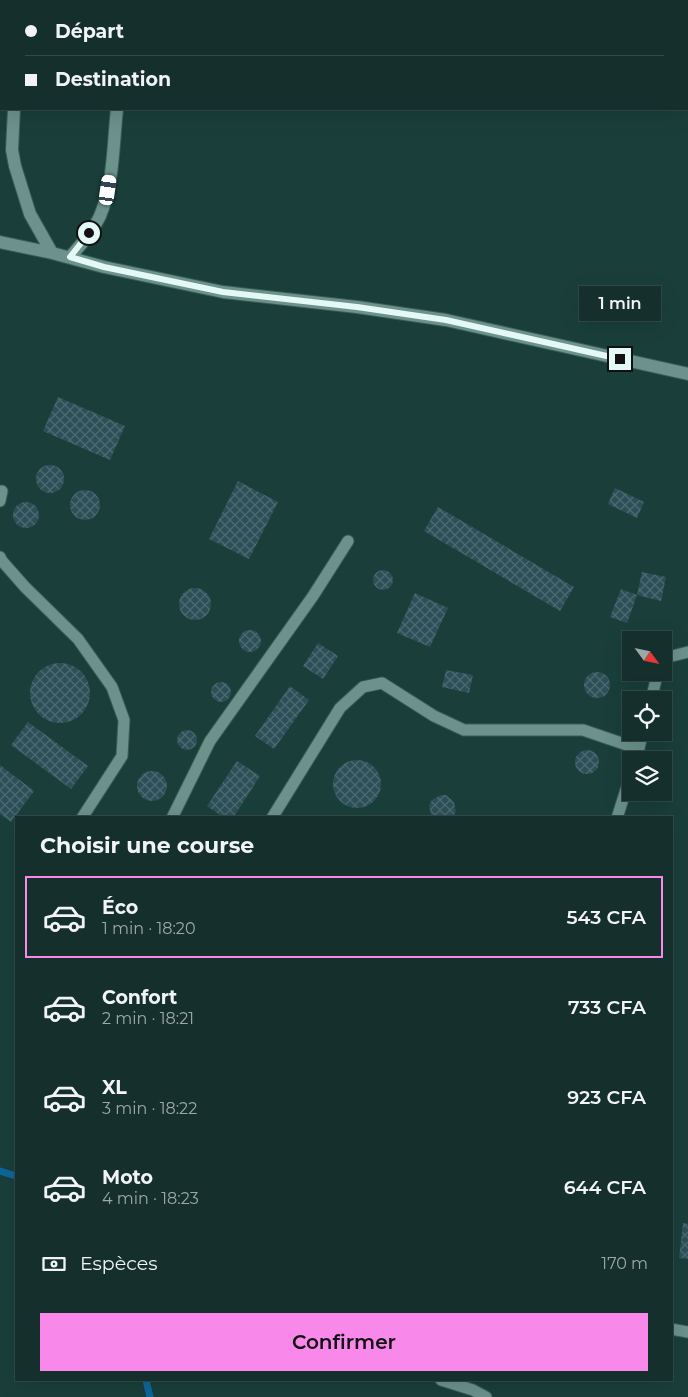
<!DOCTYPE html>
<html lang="fr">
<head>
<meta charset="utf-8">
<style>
  :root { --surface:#142f2c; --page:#1d3734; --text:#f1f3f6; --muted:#9da9a9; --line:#334a48; --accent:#f888ea }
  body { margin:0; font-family:Montserrat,sans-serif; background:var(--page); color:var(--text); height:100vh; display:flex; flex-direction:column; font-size:19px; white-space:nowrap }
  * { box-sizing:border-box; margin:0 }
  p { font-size:16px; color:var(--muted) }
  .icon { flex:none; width:28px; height:28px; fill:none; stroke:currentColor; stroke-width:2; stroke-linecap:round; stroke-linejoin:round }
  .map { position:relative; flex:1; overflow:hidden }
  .drawer { position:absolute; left:15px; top:816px; width:658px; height:565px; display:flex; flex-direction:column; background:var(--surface); border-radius:0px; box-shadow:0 5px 20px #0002,0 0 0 1px var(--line) }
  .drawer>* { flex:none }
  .guide { position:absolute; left:0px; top:0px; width:689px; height:110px; box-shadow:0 5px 20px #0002,0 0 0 1px var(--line); display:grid; align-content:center; height:110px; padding:0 25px; background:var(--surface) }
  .needle { width:32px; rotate:123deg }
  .tools { position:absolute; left:622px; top:631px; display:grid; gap:10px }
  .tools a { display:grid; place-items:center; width:50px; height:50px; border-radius:0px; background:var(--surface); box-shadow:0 5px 20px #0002,0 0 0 1px var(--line); font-size:25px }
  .end { position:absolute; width:22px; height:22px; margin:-11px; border:6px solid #e4f8f5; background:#111; box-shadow:0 0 0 2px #111 }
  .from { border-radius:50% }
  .bubble { position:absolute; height:35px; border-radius:0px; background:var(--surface); box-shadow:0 5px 20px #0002,0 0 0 1px var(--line); font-size:16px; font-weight:600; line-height:35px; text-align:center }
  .car { position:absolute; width:15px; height:30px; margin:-15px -8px; border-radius:6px; box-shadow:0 0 4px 1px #0007; background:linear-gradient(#fff 24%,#345 0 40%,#fff 0 76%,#345 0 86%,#fff 0) }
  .guide b { display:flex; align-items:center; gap:18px; height:48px; font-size:19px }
  .guide b+b { border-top:1px solid var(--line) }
  .guide i { width:12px; height:12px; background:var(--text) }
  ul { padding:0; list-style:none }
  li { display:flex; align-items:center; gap:15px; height:82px; margin:0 10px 8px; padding:0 15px; border:2px solid transparent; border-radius:0px }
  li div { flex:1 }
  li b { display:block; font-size:19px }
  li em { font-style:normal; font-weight:600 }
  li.current { border-color:var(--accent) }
  li>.icon { width:45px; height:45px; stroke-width:1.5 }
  h2 { padding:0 25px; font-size:22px; line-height:60px }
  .pay { display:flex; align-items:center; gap:12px; height:55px; padding:0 25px; font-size:19px }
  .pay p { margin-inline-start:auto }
  .primary-button { display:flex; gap:10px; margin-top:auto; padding:10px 25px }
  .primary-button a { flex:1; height:58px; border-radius:0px; background:var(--accent); color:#111; font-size:20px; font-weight:600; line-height:58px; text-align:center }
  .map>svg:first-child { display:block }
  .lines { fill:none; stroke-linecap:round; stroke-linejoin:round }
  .stream { stroke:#0d679c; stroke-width:7 }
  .building { fill:url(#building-cross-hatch) }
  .lane-casing { stroke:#3b5c58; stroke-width:13 }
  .street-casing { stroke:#3b5c58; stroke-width:14 }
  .lane { stroke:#6c928c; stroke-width:11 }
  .street { stroke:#6c928c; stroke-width:12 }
  .route { stroke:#e4f8f5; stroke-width:6 }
</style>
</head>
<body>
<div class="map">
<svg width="688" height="1397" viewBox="0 0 688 1397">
  <defs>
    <pattern id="building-cross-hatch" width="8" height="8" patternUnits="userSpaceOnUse" patternTransform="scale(1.25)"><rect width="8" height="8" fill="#2d5058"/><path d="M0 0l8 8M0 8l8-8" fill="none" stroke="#4b6a71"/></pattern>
  </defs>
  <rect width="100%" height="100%" fill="#1a3f3a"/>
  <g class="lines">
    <path class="stream" d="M0,1171L16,1176
      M146,1380L150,1397"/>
  </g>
  <path class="building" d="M58,397L125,426L110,460L43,431Z
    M36 479a14 14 0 1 1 28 0a14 14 0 1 1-28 0Z
    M238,481L278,502L249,559L209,539Z
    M615,488L644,502L637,518L608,504Z
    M70 505a15 15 0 1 1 30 0a15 15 0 1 1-30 0Z
    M13 515a13 13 0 1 1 26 0a13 13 0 1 1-26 0Z
    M438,507L574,587L560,611L424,531Z
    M373 580a10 10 0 1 1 20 0a10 10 0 1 1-20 0Z
    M642,572L666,577L661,601L637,595Z
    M179 604a16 16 0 1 1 32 0a16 16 0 1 1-32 0Z
    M621,589L637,595L627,623L610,617Z
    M415,593L448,608L430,647L397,633Z
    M239 641a11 11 0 1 1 22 0a11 11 0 1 1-22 0Z
    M318,643L338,656L323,679L303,666Z
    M30 693a30 30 0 1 1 60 0a30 30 0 1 1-60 0Z
    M446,670L473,675L469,693L442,687Z
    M584 685a13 13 0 1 1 26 0a13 13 0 1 1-26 0Z
    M211 692a10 10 0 1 1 20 0a10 10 0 1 1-20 0Z
    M290,686L309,700L274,749L255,736Z
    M28,722L88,766L71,789L11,745Z
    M177 740a10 10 0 1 1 20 0a10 10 0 1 1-20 0Z
    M575 762a12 12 0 1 1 24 0a12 12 0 1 1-24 0Z
    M333 784a24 24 0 1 1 48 0a24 24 0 1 1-48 0Z
    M237,761L260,776L233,818H224L207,806Z
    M0,765L34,791L11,822L0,814Z
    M137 786a15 15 0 1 1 30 0a15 15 0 1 1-30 0Z
    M441,795H446L454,802L456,812L452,818H433L431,815L429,805L432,800Z
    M683,1223L688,1224V1259L679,1258Z"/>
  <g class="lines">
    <g class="lane-casing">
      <path id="lane" d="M394,0L396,1
        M0,501L2,491
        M0,557L2,561L25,587L78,639L112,687L124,720L122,756L82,818
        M664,664L668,657L688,652
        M651,700L658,672
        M636,760L643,732
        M172,818L210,741L313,596L348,541
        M272,818L340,708L363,687L382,683L434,716L464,730H583L639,749
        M617,818L631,774
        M671,1329L688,1332
        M441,1380L473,1390L486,1397"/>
    </g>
    <g class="street-casing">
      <path id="street" d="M28,1V0
        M129,1V0
        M0,77H1
        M14,109L12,150L15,166L30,214L52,253L104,267L223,292L357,307L446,320L688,374
        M0,242L52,253
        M70,257C81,245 93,231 100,216C114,183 113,144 117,109"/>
    </g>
    <use href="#lane" class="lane"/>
    <use href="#street" class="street"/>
  </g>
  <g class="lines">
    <path class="route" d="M89,233L70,257L104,267L223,292L357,307L446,320L620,359"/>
  </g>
</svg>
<div class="tools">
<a><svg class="needle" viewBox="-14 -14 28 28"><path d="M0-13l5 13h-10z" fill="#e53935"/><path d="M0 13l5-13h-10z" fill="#9da9a9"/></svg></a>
<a><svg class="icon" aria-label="locate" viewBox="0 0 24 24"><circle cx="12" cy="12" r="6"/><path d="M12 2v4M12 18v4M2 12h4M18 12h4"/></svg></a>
<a><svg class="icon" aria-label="layers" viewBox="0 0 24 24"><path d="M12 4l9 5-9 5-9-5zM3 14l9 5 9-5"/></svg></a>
</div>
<i class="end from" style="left:89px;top:233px"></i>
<i class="end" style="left:620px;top:359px"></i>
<div class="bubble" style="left:579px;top:286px;width:82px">1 min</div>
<i class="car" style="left:108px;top:190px;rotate:8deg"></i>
<div class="guide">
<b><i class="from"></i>Départ</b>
<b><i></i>Destination</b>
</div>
<section class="drawer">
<h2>Choisir une course</h2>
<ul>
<li class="current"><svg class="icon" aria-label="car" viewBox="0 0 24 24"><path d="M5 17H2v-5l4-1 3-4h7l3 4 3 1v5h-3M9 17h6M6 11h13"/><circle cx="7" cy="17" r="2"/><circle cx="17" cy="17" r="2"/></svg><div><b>Éco</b><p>1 min · 18:20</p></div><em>543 CFA</em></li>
<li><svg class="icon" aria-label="car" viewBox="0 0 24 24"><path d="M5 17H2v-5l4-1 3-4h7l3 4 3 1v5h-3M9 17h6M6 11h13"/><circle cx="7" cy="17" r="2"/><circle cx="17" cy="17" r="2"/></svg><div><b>Confort</b><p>2 min · 18:21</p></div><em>733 CFA</em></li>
<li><svg class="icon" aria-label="car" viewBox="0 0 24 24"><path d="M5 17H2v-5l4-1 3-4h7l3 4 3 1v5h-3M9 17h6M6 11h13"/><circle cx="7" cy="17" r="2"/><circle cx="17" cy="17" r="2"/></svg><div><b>XL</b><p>3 min · 18:22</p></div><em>923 CFA</em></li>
<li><svg class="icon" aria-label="car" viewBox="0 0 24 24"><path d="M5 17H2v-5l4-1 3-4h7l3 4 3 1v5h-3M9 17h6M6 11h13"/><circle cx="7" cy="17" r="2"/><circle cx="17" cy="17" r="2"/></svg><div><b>Moto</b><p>4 min · 18:23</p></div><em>644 CFA</em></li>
</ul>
<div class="pay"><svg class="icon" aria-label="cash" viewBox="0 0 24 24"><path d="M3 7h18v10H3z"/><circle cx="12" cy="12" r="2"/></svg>Espèces<p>170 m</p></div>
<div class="primary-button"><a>Confirmer</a></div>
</section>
</div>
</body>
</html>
